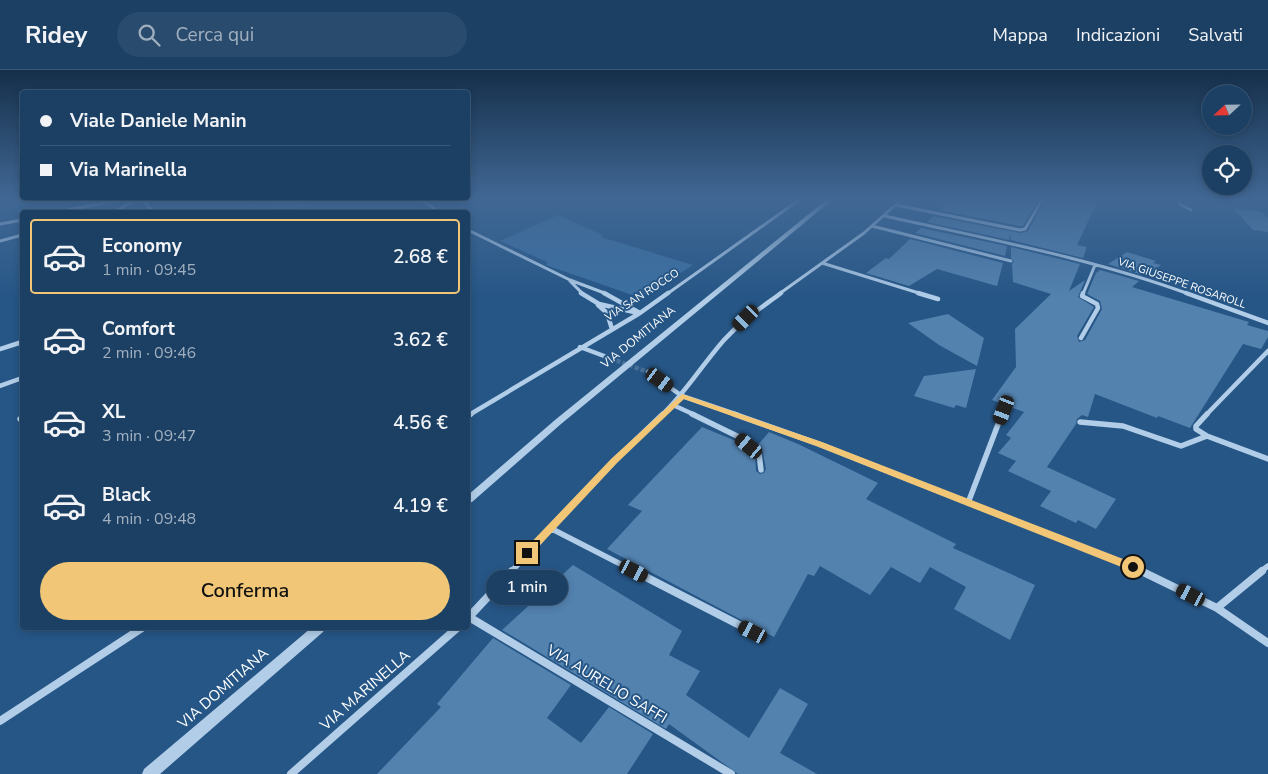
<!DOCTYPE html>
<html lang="it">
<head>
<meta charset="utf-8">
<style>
  :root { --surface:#1c4064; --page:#294b6d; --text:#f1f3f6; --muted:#a0afbf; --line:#3a5978; --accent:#f1c676 }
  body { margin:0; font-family:"Nunito Sans",sans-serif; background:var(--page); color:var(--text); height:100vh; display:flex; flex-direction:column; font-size:19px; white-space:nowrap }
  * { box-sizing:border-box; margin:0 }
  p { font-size:16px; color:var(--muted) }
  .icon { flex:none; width:28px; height:28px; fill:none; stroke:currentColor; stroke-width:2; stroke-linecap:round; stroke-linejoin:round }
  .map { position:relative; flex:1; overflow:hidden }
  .details { position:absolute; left:20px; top:140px; width:450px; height:420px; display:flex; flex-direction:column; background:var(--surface); border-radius:5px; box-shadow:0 2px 8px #0003,0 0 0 1px var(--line) }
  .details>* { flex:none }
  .hud { position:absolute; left:20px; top:20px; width:450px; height:110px; border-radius:5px; box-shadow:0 2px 8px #0003,0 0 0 1px var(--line); display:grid; align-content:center; height:110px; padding:0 20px; background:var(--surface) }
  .needle { width:32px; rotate:248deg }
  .fabs { position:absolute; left:1202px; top:15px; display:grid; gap:10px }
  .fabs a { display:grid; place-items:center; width:50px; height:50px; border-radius:50%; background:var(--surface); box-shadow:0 2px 8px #0003,0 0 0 1px var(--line); font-size:25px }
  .end { position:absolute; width:22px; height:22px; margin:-11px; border:6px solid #f1c676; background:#111; box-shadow:0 0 0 2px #111 }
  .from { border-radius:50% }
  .bubble { position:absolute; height:35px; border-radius:18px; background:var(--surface); box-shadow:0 2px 8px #0003,0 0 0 1px var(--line); font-size:16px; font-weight:600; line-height:35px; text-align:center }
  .car { position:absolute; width:15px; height:30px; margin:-15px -8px; border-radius:6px; box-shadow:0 0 4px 1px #0007; background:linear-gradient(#222 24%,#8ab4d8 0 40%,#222 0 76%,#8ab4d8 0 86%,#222 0) }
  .hud b { display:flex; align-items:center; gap:18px; height:48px; font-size:19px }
  .hud b+b { border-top:1px solid var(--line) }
  .hud i { width:12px; height:12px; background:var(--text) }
  ul { padding:9px 0 0; list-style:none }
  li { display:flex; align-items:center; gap:15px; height:75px; margin:0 10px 8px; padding:0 10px; border:2px solid transparent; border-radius:5px }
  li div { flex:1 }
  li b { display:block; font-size:19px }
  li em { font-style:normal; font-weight:600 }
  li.current { border-color:var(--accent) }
  li>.icon { width:45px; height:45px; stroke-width:1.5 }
  .primary-button { display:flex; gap:10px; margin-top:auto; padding:10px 20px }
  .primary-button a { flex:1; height:58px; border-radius:30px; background:var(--accent); color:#111; font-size:20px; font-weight:600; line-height:58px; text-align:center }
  header { display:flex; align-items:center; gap:30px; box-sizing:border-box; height:70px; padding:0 25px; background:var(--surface); border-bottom:1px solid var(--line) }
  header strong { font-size:24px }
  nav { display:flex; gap:28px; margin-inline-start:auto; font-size:18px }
  .search { width:350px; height:45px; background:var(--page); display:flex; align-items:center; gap:12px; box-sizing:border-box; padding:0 18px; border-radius:28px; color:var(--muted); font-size:19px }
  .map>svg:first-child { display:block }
  .green { fill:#3b70a2 }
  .building { fill:#5382af }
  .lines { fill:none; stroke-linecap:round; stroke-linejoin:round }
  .minor-tunnel { stroke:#476f98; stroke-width:4.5; stroke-dasharray:4.5 2; stroke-linecap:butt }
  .minor-far3 { stroke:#b1cde8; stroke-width:3 }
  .minor-far2 { stroke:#b1cde8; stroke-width:4.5 }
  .minor-far1 { stroke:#b1cde8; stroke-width:5.5 }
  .minor { stroke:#b1cde8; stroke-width:8 }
  .tertiary { fill:#b1cde8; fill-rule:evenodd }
  .route { fill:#f1c676 }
  .labels { text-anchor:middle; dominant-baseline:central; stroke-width:4; stroke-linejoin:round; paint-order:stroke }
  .far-street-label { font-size:11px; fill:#fff; stroke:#265686 }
  .street-label { font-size:12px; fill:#fff; stroke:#265686 }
  .near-street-label { font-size:15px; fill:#fff; stroke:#265686 }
</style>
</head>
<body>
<header>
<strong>Ridey</strong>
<div class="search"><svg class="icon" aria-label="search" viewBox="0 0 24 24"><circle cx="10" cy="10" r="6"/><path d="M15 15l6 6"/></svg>Cerca qui</div>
<nav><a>Mappa</a><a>Indicazioni</a><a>Salvati</a></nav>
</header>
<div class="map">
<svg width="1268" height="704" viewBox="0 0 1268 704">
  <rect width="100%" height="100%" fill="#265686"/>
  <path class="green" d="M278,130H298L306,136L278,142L266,133Z
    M558,145L603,165L601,167L693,195L641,228L546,195L547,192L500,171Z"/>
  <path class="building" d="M949,130H1038L1023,156H1020L939,140Z
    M1045,130H1098L1077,175L1087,177L1083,188L1011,170L1010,164L1009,170L927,152L933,146L1021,163L1028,161Z
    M1233,138L1262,142L1268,148V162L1253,160Z
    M921,158L1007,176L1005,186L915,163Z
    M910,169L1003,193L997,216L937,199L909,216L866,203L886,188L889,189Z
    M1011,177L1080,194L1069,221L1085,210L1078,227L1094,237L1077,266L1079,272L1085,270L1102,239L1100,231L1087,224L1096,203L1100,200L1139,211L1132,217L1249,252L1247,255L1268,261V267L1261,279L1243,274L1190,358L1158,346L1157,348L1095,324L1088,347L1082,345L1077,349L1076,354L1047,397L1116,429L1096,459L1078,450L1076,453L1040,436L1051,421L1008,401L1016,391L998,383L1011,368L1006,365L1024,342L992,330L1016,297L1015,259L1051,224L1013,212L1012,194L1014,191L1011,188Z
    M1127,182L1156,191L1153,193L1161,195L1146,206L1108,194Z
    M948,244L984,268L977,296L939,275L908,253Z
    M976,299L966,338L956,335L954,338L914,326L924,306Z
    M702,357L736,371L755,386L756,401L760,404L764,403L766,399L763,383L757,376L769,362L798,374L878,413L866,429L956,474L953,478L1035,515L1010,570L954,539L966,517L930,497L920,513L891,497L870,525L820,496L814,506L808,504L774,567L607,479L642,441L628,435Z
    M573,495L682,561L669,585L700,601L686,625L749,668L780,618L808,634L780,683L817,704H738L669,654L666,659L502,560Z
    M493,568L571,615L547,648L581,673L609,637L653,664L627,704H377L441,637L437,634Z"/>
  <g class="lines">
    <path class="minor-tunnel" d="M604,286L648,302"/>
    <path class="minor-far3" d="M143,130L153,142
      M422,130L439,142
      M1178,130L1181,135L1191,140
      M896,135L1020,160L1025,159L1042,130
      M57,142L120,130
      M114,142L135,130
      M885,146C987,169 1091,188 1189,224
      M0,154L22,150
      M872,156L1011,191
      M468,160L570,210L607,224
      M0,171L22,165
      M822,193L922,224
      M570,211L583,224
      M667,224L799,130
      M779,224L864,163L901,130
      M1083,224L1095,195"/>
    <path class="minor-far2" d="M581,223L599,234L634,242
      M604,223L640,243
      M918,223L938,229
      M1186,223L1268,253
      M598,235L607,243L612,259
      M1081,268L1098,238L1097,234L1082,226L1083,223
      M580,277L604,286
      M0,279L22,272
      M648,302L682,326L738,345
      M0,316L22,308
      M673,335L695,345
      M469,345L640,243L668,223
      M662,345C686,322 702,295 724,270C741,251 761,238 781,223
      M1002,345L1004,340
      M1206,345L1268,281"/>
    <path class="minor-far1" d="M692,344L739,367L759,384L761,400
      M734,344L819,374L1144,502
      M1207,344L1196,356V359L1207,366L1268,389
      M468,346L471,344
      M20,349L22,348
      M1080,352L1123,356L1181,376L1207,366
      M968,433L1002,344
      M550,458L636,502
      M511,502L614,391L663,344
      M1260,502L1268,496"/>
    <path class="minor" d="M634,501L753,562
      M1141,501L1217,538L1268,573
      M1217,538L1262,501
      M469,547L731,704
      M468,548L512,501
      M0,651L142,558
      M291,704L457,558"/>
    <path class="tertiary" d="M826,130H832L561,354L472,432L468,433V425L555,350Z
      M311,558H325L323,562L160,704H142L144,699Z"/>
  </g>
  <linearGradient id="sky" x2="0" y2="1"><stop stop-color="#152f4a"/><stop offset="0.57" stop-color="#416895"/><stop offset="1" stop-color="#416895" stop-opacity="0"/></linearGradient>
  <rect width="1268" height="228" fill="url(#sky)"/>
  <path class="route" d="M682,324L822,372L1136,494L1138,497L1133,501L1129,500L816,376L684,329L617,393L530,486H523V481L611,389Z"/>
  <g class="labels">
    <g class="far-street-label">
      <text transform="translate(1182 213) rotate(19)">VIA GIUSEPPE ROSAROLL</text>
      <text transform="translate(642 225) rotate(-33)">VIA SAN ROCCO</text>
    </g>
    <g class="street-label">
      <text transform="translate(638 267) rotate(-39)">VIA DOMITIANA</text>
    </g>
    <g class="near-street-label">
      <text transform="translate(607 614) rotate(31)">VIA AURELIO SAFFI</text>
      <text transform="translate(223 618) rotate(-41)">VIA DOMITIANA</text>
      <text transform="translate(365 620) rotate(-41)">VIA MARINELLA</text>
    </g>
  </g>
</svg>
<div class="fabs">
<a><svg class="needle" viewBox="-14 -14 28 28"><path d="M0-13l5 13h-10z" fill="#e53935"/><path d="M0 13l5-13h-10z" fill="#a0afbf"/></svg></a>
<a><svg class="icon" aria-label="locate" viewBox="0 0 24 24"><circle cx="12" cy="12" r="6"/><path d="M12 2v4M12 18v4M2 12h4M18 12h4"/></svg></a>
</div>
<i class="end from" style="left:1133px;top:497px"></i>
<i class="end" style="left:527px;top:483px"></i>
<div class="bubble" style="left:486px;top:500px;width:82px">1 min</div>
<i class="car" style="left:746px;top:248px;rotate:225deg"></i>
<i class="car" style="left:660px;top:310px;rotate:126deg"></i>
<i class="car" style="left:1004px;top:340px;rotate:201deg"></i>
<i class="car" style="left:749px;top:376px;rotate:310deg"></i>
<i class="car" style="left:634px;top:501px;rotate:117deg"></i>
<i class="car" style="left:1191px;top:525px;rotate:297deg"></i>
<i class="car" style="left:753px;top:562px;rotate:297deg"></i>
<div class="hud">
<b><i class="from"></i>Viale Daniele Manin</b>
<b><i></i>Via Marinella</b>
</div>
<section class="details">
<ul>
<li class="current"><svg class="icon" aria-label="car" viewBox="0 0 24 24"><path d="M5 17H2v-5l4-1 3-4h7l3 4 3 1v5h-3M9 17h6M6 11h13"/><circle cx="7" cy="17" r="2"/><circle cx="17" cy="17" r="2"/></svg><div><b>Economy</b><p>1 min · 09:45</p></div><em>2.68 €</em></li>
<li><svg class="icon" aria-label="car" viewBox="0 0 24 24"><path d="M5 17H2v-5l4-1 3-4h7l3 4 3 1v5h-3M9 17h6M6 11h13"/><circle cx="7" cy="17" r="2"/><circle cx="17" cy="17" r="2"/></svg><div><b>Comfort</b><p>2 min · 09:46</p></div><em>3.62 €</em></li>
<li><svg class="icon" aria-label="car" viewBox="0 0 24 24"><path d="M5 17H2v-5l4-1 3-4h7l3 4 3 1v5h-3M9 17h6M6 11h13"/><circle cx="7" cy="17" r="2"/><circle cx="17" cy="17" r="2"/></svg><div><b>XL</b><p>3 min · 09:47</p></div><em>4.56 €</em></li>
<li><svg class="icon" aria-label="car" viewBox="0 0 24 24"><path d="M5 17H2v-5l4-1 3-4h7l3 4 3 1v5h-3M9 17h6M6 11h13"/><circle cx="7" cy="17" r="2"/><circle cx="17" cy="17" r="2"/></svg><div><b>Black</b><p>4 min · 09:48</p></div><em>4.19 €</em></li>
</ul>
<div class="primary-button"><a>Conferma</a></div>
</section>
</div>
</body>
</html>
